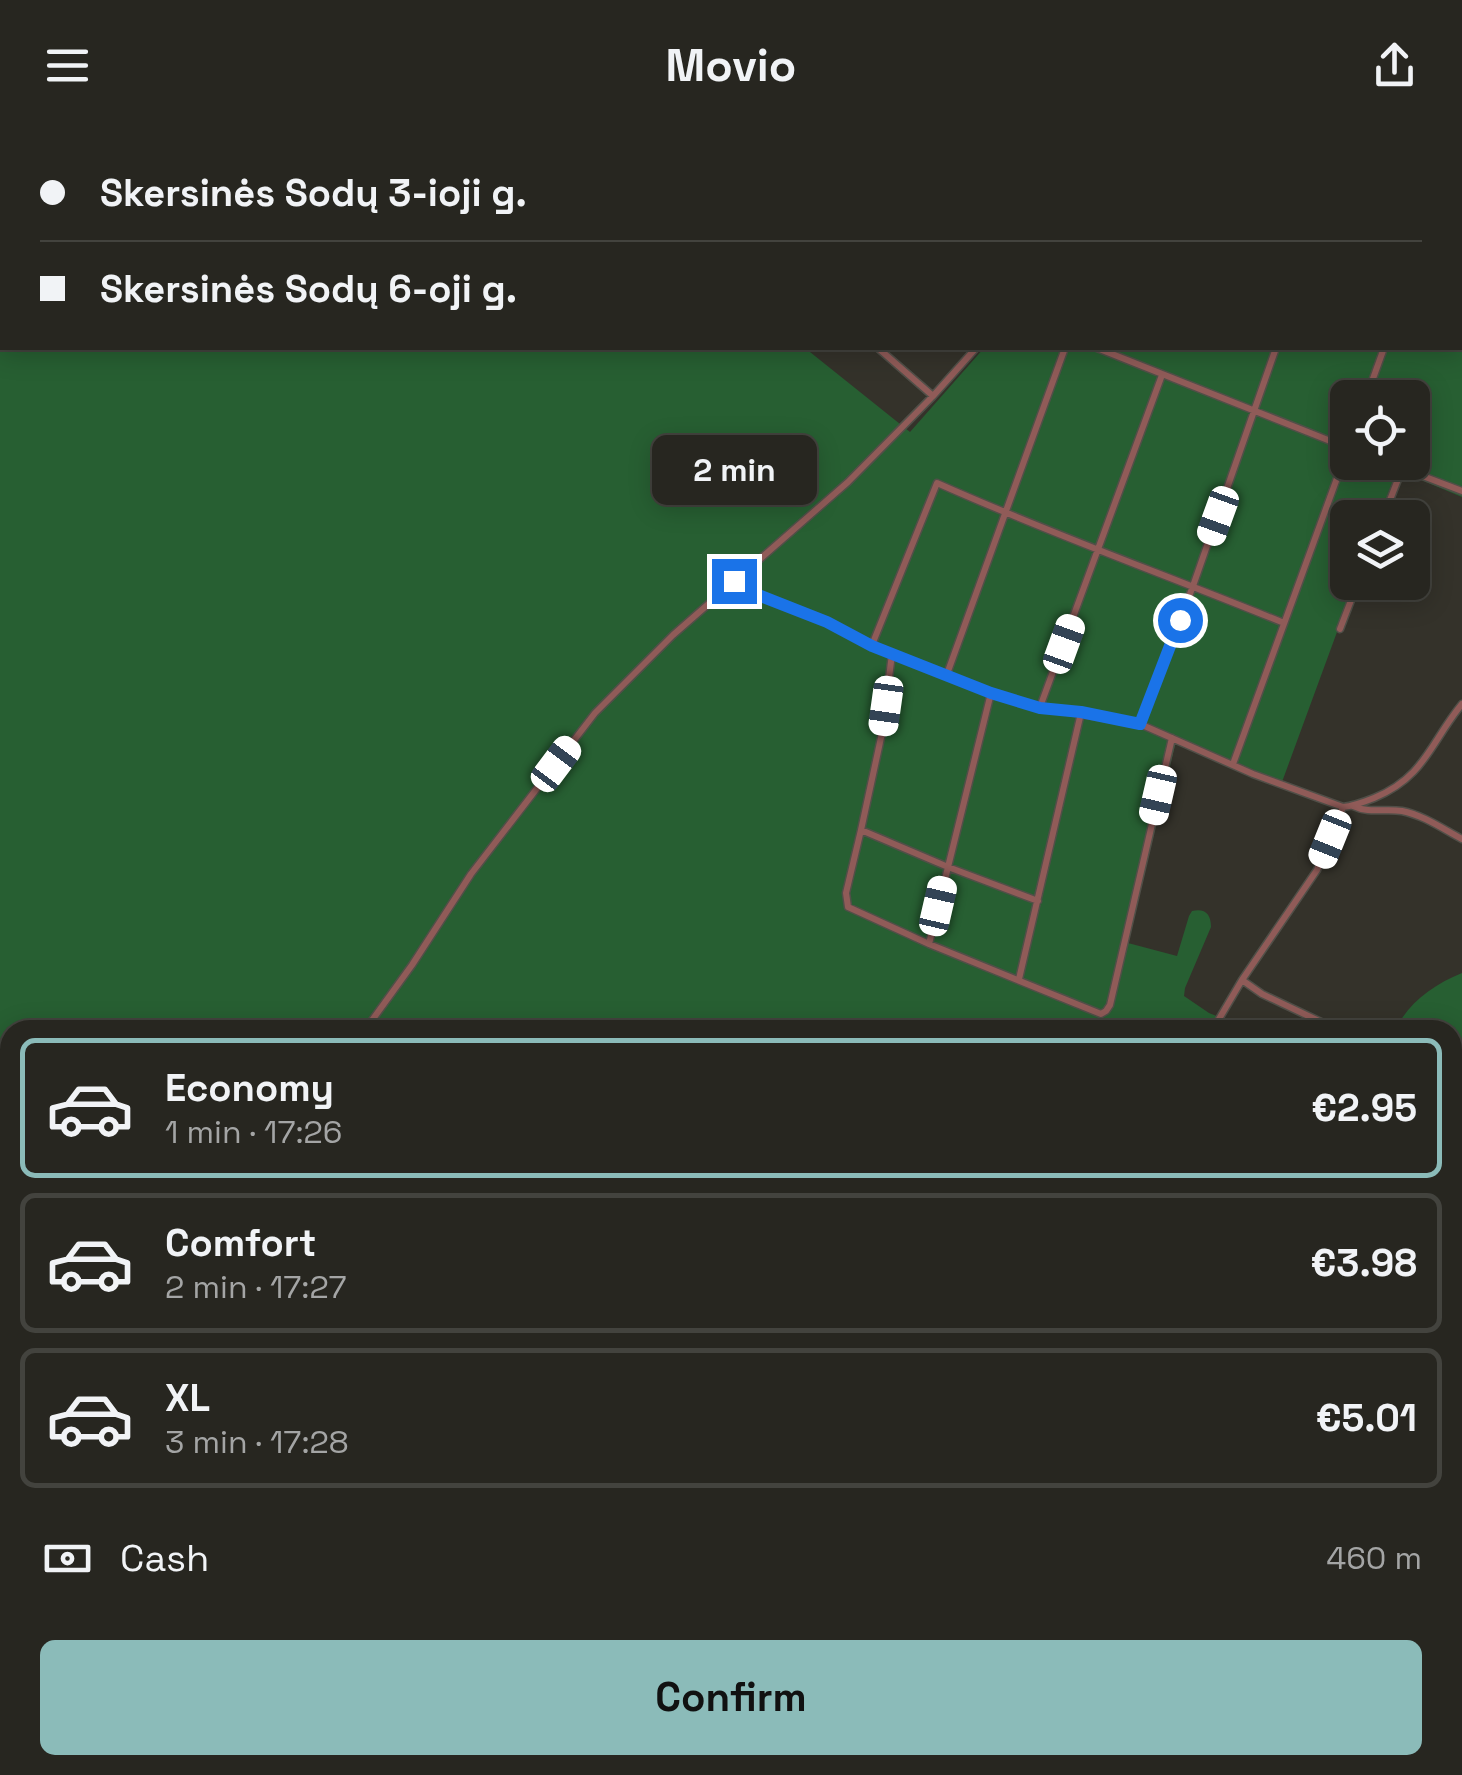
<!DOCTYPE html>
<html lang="en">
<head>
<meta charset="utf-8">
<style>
  :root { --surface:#272620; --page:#2f2e29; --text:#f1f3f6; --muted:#a4a5a5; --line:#43433e; --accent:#8bbbb9 }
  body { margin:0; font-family:"Space Grotesk",sans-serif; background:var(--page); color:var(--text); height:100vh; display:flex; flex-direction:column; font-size:38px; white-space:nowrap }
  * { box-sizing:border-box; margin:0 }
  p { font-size:32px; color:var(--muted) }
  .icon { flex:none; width:55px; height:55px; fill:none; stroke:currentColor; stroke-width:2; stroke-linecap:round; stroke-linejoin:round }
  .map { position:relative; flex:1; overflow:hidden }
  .drawer { position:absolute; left:0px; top:890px; width:1462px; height:755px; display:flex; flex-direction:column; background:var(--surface); border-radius:30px 30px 0 0; box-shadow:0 5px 25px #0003,0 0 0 2px var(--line) }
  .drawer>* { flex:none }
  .banner { position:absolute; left:0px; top:0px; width:1462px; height:220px; box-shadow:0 5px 25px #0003,0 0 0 2px var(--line); display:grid; align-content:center; height:220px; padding:0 40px; background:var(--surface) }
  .fabs { position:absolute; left:1330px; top:250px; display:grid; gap:20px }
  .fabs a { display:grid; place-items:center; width:100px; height:100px; border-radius:15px; background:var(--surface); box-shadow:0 5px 25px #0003,0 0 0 2px var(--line); font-size:50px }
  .end { position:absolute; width:45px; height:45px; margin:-22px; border:12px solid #1a73e8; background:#fff; box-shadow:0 0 0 5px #fff }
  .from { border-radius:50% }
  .bubble { position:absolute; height:70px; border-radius:15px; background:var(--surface); box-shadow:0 5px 25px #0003,0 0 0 2px var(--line); font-size:32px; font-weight:700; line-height:70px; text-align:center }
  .car { position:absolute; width:30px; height:60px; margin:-30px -15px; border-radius:12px; box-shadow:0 0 8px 2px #0007; background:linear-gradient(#fff 24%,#345 0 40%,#fff 0 76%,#345 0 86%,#fff 0) }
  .banner b { display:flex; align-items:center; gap:35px; height:95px; font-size:38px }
  .banner b+b { border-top:2px solid var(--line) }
  .banner i { width:25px; height:25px; background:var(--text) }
  ul { padding:18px 0 0; list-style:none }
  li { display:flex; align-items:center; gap:30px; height:140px; margin:0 20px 15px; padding:0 20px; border:5px solid var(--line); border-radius:15px }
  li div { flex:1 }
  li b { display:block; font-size:38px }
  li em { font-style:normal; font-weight:700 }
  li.active { border-color:var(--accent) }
  li>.icon { width:90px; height:90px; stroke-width:1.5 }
  .pay { display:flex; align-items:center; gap:25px; height:110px; padding:0 40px; font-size:38px }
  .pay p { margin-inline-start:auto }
  .cta { display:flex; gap:20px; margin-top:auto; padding:20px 40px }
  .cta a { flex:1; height:115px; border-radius:15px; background:var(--accent); color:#111; font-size:40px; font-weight:700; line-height:115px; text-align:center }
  header { display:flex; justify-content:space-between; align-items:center; height:130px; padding:0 40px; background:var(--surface); font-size:45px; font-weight:700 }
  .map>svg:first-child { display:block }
  .green { fill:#275f32; fill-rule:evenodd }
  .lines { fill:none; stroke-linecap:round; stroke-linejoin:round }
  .minor-casing { stroke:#514f48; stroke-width:9 }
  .trunk-casing { stroke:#514f48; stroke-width:12 }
  .minor { stroke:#905b58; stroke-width:6 }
  .trunk { stroke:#ee908c; stroke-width:10 }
  .route { stroke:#1a73e8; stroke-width:12 }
</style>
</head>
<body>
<header><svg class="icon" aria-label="menu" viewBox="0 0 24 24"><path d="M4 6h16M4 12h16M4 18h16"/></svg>Movio<svg class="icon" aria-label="share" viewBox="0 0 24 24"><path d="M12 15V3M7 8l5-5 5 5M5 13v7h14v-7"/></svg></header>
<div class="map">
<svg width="1462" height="1645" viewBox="0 0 1462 1645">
  <rect width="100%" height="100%" fill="#34322a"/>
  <path class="green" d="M0,0H69L68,2H2V218H805L910,302L984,218H1460V153L1462,154V367L1397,340L1379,387L1348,388V452L1355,453L1282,652L1177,607L1128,813L1177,826L1189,786L1192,781C1205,778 1211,784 1211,797L1185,858L1184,866L1209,883L1252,900H10V1635H139L135,1645H0ZM1348,268H1412V332H1348Z
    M1462,843V1356L1452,1350V900H1395C1409,872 1433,855 1462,843Z
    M254,1635H779L783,1645H266Z
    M1015,1635H1169L1177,1645H1024Z"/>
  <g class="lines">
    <g class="minor-casing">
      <path id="minor" d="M172,2L173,0
        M227,2V0
        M325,2L326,0
        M444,2L445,0
        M621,2V0
        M878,218L933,266
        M1097,218L1348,318L1233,634
        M1366,268L1384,218
        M1386,332L1462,361
        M1383,388L1402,339
        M734,451L747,461L827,492L872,516L991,563L1040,577L1140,594L1253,644L1343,677
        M1340,499L1358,452
        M872,515L937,353C1051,404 1169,446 1284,493
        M892,524L882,603L861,700L948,737L1038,771
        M947,544L1065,218
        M1040,577L1162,245
        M1140,594L1193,456L1276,218
        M1353,676C1370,684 1384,678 1402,681C1423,685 1443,699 1462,709
        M1343,677C1354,676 1364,672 1374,668C1425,647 1430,613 1462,574
        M861,700L846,763L848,777L929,814L1101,884L1106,881L1110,875L1172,608
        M929,814L991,563
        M1019,849L1081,583
        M1242,850L1262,864L1338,900
        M365,900L412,835L471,744L595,583L673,505L848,352L933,266L976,218
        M1215,900L1219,889L1242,850L1317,740L1343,677
        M0,1253L10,1244
        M1452,1425L1462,1435
        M1452,1460L1462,1453
        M1452,1574L1462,1576
        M784,1635L789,1645
        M1177,1635L1184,1645
        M1298,1635L1304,1645
        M8,1645L10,1635
        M1366,1645C1397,1629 1428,1643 1462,1640"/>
    </g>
    <g class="trunk-casing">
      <path id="trunk" d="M1114,0L1120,2
        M1140,0L1146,2
        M1460,131L1462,132
        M1460,142L1462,143"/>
    </g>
    <use href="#minor" class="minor"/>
    <use href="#trunk" class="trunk"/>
  </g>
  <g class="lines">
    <path class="route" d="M734,451L748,461L827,492L872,516L991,563L1040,578L1081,582L1140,594L1180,490"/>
  </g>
</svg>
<div class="fabs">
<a><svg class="icon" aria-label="locate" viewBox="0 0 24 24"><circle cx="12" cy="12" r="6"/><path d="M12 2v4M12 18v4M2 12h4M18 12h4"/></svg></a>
<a><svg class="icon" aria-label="layers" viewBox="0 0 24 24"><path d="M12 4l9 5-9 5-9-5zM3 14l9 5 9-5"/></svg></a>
</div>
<i class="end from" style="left:1180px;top:490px"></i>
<i class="end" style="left:734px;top:451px"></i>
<div class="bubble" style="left:652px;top:305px;width:165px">2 min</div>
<i class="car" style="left:1218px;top:386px;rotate:200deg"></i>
<i class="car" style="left:1064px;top:514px;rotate:20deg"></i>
<i class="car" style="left:886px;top:576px;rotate:188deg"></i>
<i class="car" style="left:556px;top:634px;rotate:37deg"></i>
<i class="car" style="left:1158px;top:665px;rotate:193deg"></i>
<i class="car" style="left:1330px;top:709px;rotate:202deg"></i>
<i class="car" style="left:938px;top:776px;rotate:13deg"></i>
<div class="banner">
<b><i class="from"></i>Skersinės Sodų 3-ioji g.</b>
<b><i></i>Skersinės Sodų 6-oji g.</b>
</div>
<section class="drawer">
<ul>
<li class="active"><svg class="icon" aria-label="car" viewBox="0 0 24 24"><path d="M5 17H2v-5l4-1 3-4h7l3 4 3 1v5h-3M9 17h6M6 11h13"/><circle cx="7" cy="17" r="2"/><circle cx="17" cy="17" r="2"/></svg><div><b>Economy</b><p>1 min · 17:26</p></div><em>€2.95</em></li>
<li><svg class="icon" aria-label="car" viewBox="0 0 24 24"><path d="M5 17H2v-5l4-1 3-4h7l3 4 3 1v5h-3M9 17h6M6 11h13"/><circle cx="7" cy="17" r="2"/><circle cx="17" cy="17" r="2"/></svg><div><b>Comfort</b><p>2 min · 17:27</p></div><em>€3.98</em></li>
<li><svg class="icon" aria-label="car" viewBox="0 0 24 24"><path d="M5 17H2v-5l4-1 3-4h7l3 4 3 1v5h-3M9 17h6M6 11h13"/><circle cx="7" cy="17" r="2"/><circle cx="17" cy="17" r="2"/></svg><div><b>XL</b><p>3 min · 17:28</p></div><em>€5.01</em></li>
</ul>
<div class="pay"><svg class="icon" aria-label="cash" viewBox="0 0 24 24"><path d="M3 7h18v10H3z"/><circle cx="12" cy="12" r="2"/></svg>Cash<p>460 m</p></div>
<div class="cta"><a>Confirm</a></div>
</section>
</div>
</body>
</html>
